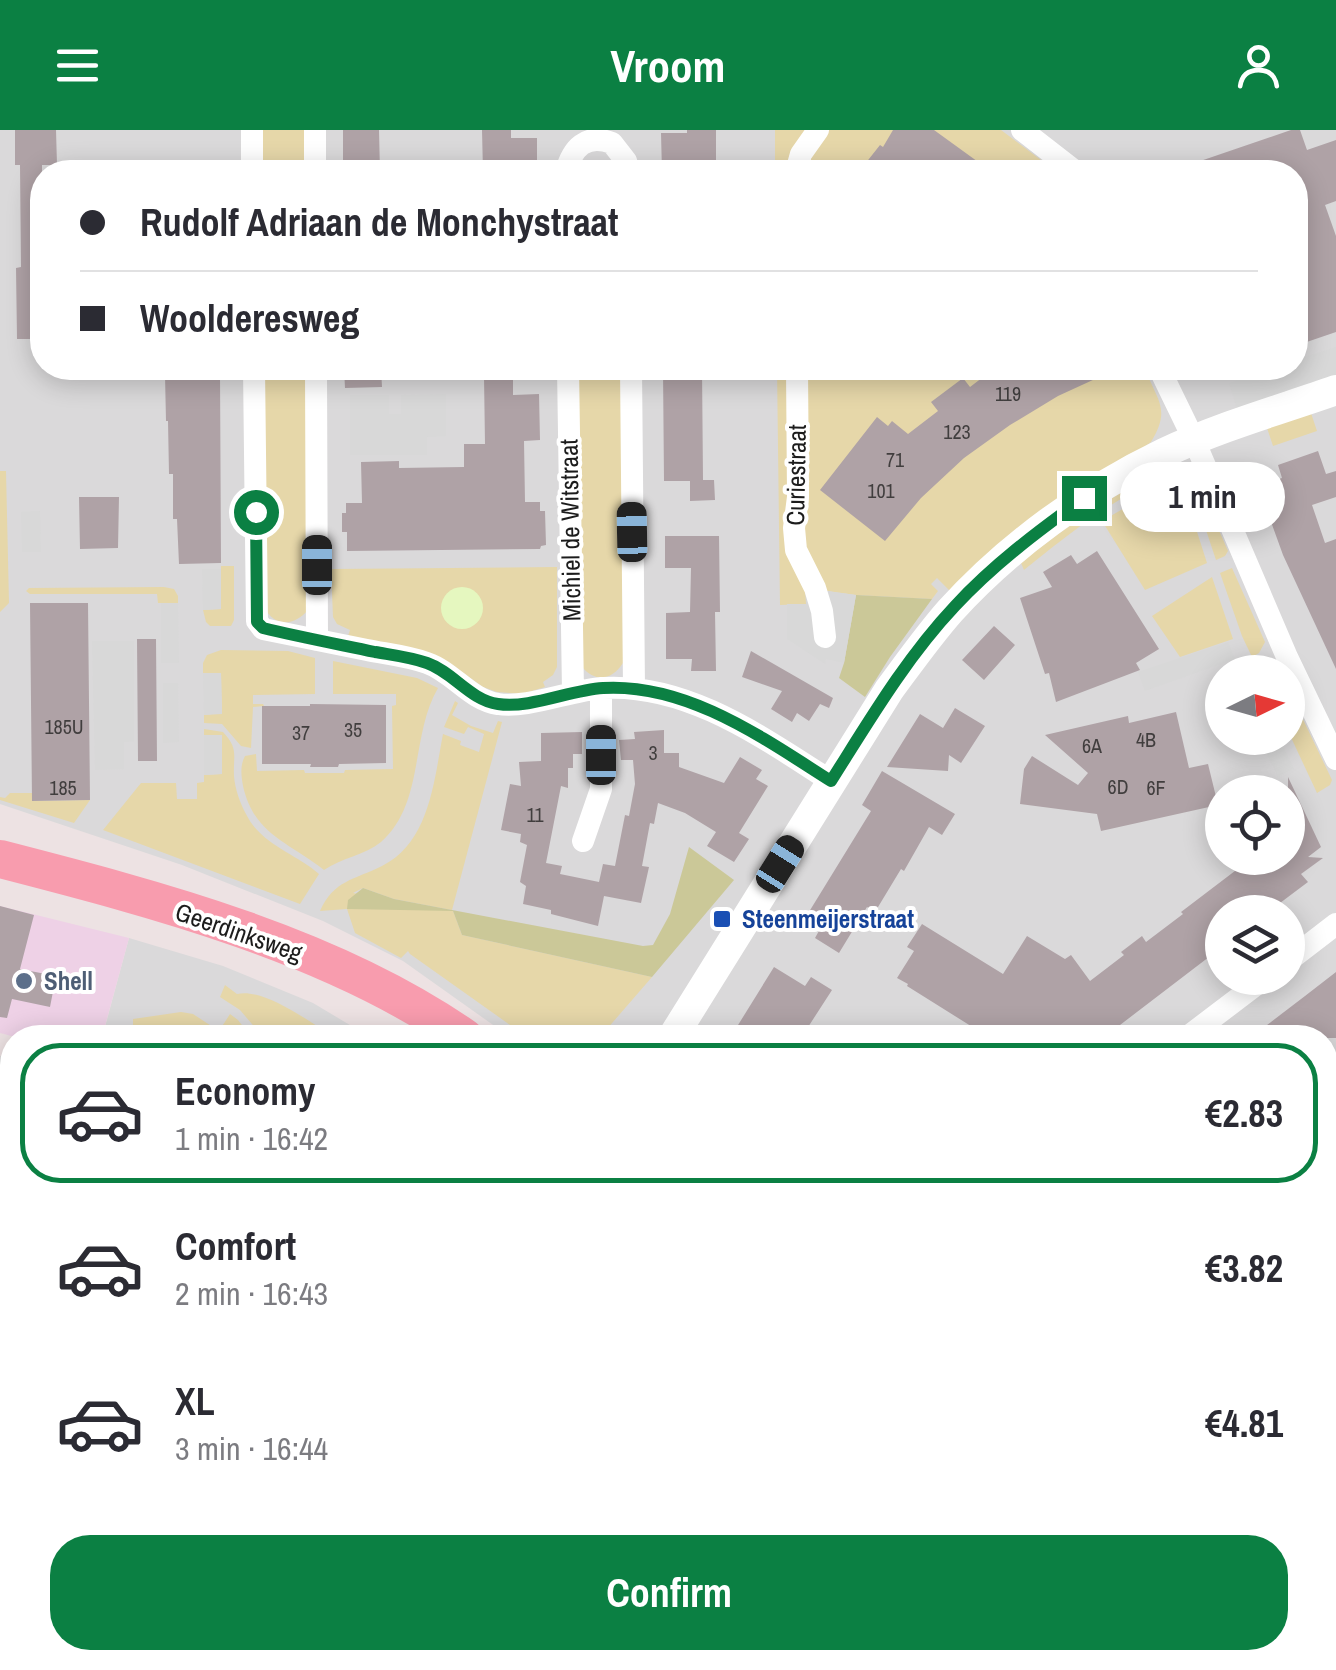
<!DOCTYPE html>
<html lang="en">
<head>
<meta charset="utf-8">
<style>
  :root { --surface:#fff; --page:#f2f2f3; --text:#2b2b33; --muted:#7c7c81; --line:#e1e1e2; --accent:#0b8043 }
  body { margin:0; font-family:"Archivo Narrow",sans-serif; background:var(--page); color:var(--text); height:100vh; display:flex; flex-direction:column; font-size:38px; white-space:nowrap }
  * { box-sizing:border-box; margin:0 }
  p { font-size:32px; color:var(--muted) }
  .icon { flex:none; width:55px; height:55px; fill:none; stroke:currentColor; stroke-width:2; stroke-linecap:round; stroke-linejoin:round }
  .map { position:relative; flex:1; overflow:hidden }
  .panel { position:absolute; left:0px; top:895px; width:1338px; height:645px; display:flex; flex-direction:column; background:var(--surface); border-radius:40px 40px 0 0; box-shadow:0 5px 25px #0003 }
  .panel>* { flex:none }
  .hud { position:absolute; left:30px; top:30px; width:1278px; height:220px; border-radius:40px; box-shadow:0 5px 25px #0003; display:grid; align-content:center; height:220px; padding:0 50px; background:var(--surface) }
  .needle { width:65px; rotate:85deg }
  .controls { position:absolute; left:1205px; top:525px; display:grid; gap:20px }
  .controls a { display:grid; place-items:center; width:100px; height:100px; border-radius:50%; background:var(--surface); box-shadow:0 5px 25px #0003; font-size:50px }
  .end { position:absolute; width:45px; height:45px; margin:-22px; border:12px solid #0b8043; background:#fff; box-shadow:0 0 0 5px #fff }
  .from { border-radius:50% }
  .bubble { position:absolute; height:70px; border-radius:35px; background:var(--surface); box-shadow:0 5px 25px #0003; font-size:32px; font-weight:700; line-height:70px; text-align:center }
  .car { position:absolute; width:30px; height:60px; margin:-30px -15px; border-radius:12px; box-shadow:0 0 8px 2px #0007; background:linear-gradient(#222 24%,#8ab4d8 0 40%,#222 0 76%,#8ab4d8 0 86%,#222 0) }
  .hud b { display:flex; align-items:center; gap:35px; height:95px; font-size:38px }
  .hud b+b { border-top:2px solid var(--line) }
  .hud i { width:25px; height:25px; background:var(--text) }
  ul { padding:18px 0 0; list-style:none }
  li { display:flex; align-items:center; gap:30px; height:140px; margin:0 20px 15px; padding:0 30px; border:5px solid transparent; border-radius:40px }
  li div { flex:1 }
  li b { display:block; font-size:38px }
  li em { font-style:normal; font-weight:700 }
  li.active { border-color:var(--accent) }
  li>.icon { width:90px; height:90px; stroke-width:1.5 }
  .action { display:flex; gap:20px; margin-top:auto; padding:20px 50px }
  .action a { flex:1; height:115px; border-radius:40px; background:var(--accent); color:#fff; font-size:40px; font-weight:700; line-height:115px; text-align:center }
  header { display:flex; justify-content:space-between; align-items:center; height:130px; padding:0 50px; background:var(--accent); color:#fff; font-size:45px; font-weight:700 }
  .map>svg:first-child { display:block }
  .residential { fill:#dad9da; fill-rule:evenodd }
  .commercial { fill:#eed1e6 }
  .grass { fill:#e6d7a9 }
  .forest { fill:#cbc898 }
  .park { fill:#e5f7bf }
  .parking { fill:#d8d8d8 }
  .building { fill:#afa2a6 }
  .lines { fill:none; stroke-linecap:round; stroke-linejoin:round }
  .minor { stroke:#fff; stroke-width:22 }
  .tertiary { stroke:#fff; stroke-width:30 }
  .primary { stroke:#f89cae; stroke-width:38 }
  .rail { stroke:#6a6a6a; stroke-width:8; stroke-dasharray:20 20; stroke-linecap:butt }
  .route { stroke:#0b8043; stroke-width:12 }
  .transit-dot { fill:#1a4fb4; stroke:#fff; stroke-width:4 }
  .service-dot { fill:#5c6f8a; stroke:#fff; stroke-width:4 }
  .labels { text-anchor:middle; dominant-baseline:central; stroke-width:8; stroke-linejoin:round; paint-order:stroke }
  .number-label { font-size:20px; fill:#413e3e }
  .street-label { font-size:25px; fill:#1c1c1c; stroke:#fff }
  .transit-label { font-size:25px; font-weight:bold; fill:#164399; stroke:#fff; text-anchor:start }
  .service-label { font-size:25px; font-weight:bold; fill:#4e5e75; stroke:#fff; text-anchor:start }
</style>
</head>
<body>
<header><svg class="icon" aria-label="menu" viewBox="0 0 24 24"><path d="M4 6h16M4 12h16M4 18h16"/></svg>Vroom<svg class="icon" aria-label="person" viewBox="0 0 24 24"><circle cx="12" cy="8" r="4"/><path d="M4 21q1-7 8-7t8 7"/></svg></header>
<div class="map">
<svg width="1336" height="1540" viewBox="0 0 1336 1540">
  <rect width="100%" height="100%" fill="#ede2e3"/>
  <path class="residential" d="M0,0H1336V1050L1325,1058V908L510,907L403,831L323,791L182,735L0,674ZM42,42H1295V238H42ZM1222,542H1288V608H1222ZM1222,662H1288V728H1222ZM1222,782H1288V848H1222Z
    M129,808L223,836L313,873L370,907L102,908Z
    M0,926L12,929V1528H726L710,1540H0Z
    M1325,1257L1336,1264V1540H1195L1185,1531L1187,1528H1325Z"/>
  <path class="commercial" d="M0,776L129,808L102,907L19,908L0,903Z"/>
  <path class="grass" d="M259,0H306V42H260Z
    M775,0H1001L1057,42H775Z
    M261,238H308V480C296,494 279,498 267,482Z
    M577,238H622L623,533C612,550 596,553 582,537Z
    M777,238H1145C1156,270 1172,278 1151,312L950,461L937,448L931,454L938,461L932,469L856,465L806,458V474L780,475Z
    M1311,283L1317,301L1273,316L1267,298Z
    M1166,339L1170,348C1130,354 1056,414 1024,440L1021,433C1064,397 1110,368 1159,341Z
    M0,341H6L9,473L0,482Z
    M1197,350L1228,421L1225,426L1216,430L1190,352Z
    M1171,357L1172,359L1183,358L1207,433L1145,460L1102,391L1159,358Z
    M221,436H234V490L231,496H210L206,492L203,480L221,479Z
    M557,437V537L553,545L543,552L545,557L522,564L497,562L483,557L462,542L348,506L350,500L337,494L333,487L331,439Z
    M1232,438L1265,512L1259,523L1252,527L1242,506L1220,443Z
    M1212,447L1233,509L1180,527L1152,486Z
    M164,457L174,459L178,466V473H158L157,464H30L26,461L29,458Z
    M221,520L288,521L315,528V564L253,565V574H263L264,576L253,577L251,618L241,616L222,594L204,593V585L222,583L221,544L203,543V533L207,525Z
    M333,531L417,548L438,558C410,606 425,673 381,712C365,725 341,728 324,740C289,712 254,705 243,656C241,645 240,635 245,626L256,624L257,641L304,640L305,643H344L345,640L393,639L392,576L396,575V564H333Z
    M1288,558L1332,650L1330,655L1317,663L1288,601Z
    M455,571L458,573L452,585L471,596L493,603L498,591L502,592L452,780L394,769L363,758L353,763L453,781L462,805L652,847L600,907H527L410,824L408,821L401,828L355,803L347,779L320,781C334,750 354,750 382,736C430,712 434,650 443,604L461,611L460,615L479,622L484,604L468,597L464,604L444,597Z
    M204,599L223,602C239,619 233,625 234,646C235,659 240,673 246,684C261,715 295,723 319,744L300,774L103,700L141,653H176L177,669H197V653L204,652V645L222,644V605H204Z
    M10,663H32L33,671L90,670L74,693L0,670V667L5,668Z
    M225,855L237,864C264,857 312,894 335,907H263L240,880L220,867Z
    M181,882L193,884L219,901L230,884L238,890L251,907H133V889Z
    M823,1528H890L878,1540H806Z
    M1084,1528H1143L1158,1540H1090L1093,1536Z"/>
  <path class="forest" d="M856,465L932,469L890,527L865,567L839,548L844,533Z
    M689,717L734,750L652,847L462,805L453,781L347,779L348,770L363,758L394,769L643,816L653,815L670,784Z
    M0,955C12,995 10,1037 0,1077Z
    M1330,1176L1336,1180V1275L1325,1270V1179Z"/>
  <path class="park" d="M441 478a21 21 0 1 1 42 0a21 21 0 1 1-42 0Z"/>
  <path class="parking" d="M1336,217V245L1237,279L1229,253L1274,238H1295V230Z
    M446,264V306L427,307V325H350V265H389V284H401V265Z
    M40,381L41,422H22L21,382Z
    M202,439H221V479L203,480Z
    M805,458L856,465L844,533L826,529L825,534L787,509V474H806Z
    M161,473H178L179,533H161Z
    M92,511H134V611L124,612V639L95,640Z
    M1228,512L1235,529L1145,561L1138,542Z
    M203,543H221L222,584L204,585Z
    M163,553H178L179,612L163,613Z
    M204,605H222V644L204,645Z
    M1259,608H1279L1294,639L1278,647Z
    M0,1194L12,1196V1311L0,1310Z
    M892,1528H1048L1036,1540H880Z"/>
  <path class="building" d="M15,0H56L57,35H42V209H17L16,138L21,137L20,35H15Z
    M343,0H379L380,42H343Z
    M482,0H511V8H537V42H483Z
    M687,0H716V42H662L661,3H687Z
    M893,0H934L992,42H877L865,34L880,15L883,17Z
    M1291,0H1300L1307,20L1336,10V71L1325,75L1336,106V202L1295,216V42H1177V39Z
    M169,238H194V245L220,244L221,433L179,434L177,389H173V344H169L168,291H166L165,245H169Z
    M344,238H381L382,257L345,258Z
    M488,238H513V265L539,264L540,310L524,311L525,372H540V381H545L546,415L541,416L540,419L347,421V402H342V383H346V373H362L361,332L399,331V338L464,337V314H485L484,246H488Z
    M702,238L703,350H714L715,370L690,371V351H699H664L663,239Z
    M995,238H1119L1058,266L1010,295L964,328L921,368L885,411L820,360L877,287L888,296L892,291L908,304L938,281L931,272L963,248L970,257Z
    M1318,321L1326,344L1336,341V367L1312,375L1325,413L1336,409V539L1283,425L1258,356L1282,348L1278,335Z
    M79,367H119L118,418L80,419Z
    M665,406H719L720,482H715L716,541H691L692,529H666V483L690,482L691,438H665Z
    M1097,421L1159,519L1136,533L1140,540L1056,572L1049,543L1045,544L1020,468L1052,457L1043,442L1071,425L1077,434Z
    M30,473H88L90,670L32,671Z
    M994,496L1015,515L984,550L962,530Z
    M137,509H156L157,631H138Z
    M751,521L833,568L829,578L820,574L809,591L797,583L792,592L771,579L782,561L742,547Z
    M310,574L386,575V633L339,634L338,637H310L311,634H262V576H310Z
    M955,578L985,596L961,633L949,625L948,641L887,637L920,584L943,598Z
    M1176,582L1189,638L1208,634L1218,675L1101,701L1097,684L1020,674L1024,639L1032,626L1078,655L1088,643L1045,605L1128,586L1129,593Z
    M664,600V623H679V637L724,653L740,627L762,640L756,649L768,656L739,703L749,709L734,732L707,716L716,702L685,683L658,673L654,694L650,693L642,736L649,737L641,773L604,766L598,796L551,784V780L523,774L526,756L520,752L527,715L520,712L521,704L501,700L510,654L521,656L519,632L541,631V603L582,602V624H573V638H568V658L561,656L546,733L562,736L560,744L599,752L603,734L615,736L625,685L629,686L635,654L633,630H621L619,610L635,609L634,602Z
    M882,641L955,684L942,705L929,697L904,741L901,739L875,782L867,777L839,823L815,808L820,799L804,790L871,681L862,675Z
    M1288,647L1321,717L1308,727L1323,728L1301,744L1308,752L1268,782H1222V817L1103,908H990L907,856L908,854L897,848L914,821L907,817L922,794L1003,844L1027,806L1065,829L1071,825L1090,851L1124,825L1121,822L1142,806L1146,812L1183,784L1181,782L1252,728H1288Z
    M0,776L34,785L20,839L56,846L50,877L12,869L7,888L0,887Z
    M774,837L805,856L811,847L832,860L801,908H730Z
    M1336,842V908H1250L1305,866Z"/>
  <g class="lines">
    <path class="minor" d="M252,0V42
      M315,0V42
      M1022,0L1076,42
      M566,42C572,18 586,3 612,13L626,31L629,42
      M796,42L801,24L818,0
      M254,238L257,491L263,499C298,506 332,513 367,520C387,524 408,526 427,533C453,542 470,570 498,574C527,579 571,560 603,558C688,553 763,608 831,651
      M316,238L317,510
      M568,238L573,562
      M631,238L634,558
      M797,238L798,367L794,398L796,420L815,458L822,481L825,507
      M1159,238L1194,310L1287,527L1336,629
      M583,711L601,659V558
      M1288,831L1336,794
      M1186,908L1265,848
      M246,1540L255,1528"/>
    <path class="tertiary" d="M672,908L889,560C909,533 928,506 950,481C1009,416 1085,361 1164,323C1219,297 1279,280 1336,260"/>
    <path class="primary" d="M0,729C155,769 332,815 465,908
      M1230,1528L1245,1540"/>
    <path class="rail" d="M1325,1134L1336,1126
      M749,1540L766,1528
      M774,1540L791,1528"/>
  </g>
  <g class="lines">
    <path class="route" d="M256,382L257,492L263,498C300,507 337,514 375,522C392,525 410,527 427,533C453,542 470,570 498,574C530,579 570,560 603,558C687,553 763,608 831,651C869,591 906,528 955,476C993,435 1038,401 1084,368"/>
  </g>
  <rect class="transit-dot" x="712" y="779" width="20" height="20" rx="5"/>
  <circle class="service-dot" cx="24" cy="851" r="10"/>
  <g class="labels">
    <g class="number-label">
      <text x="1008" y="263">119</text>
      <text x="957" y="301">123</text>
      <text x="895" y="329">71</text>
      <text x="881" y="360">101</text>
      <text x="64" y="596">185U</text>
      <text x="353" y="599">35</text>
      <text x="301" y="602">37</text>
      <text x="1146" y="609">4B</text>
      <text x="1092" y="615">6A</text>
      <text x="653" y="622">3</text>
      <text x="1118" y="656">6D</text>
      <text x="63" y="657">185</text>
      <text x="1156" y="657">6F</text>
      <text x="535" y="684">11</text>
    </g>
    <g class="street-label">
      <text transform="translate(796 345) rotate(-89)">Curiestraat</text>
      <text transform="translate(570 400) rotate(-91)">Michiel de Witstraat</text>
      <text transform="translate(239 802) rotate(19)">Geerdinksweg</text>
    </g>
    <g class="transit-label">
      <text x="742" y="789">Steenmeijerstraat</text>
    </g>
    <g class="service-label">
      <text x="44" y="851">Shell</text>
    </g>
  </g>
</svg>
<div class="controls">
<a><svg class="needle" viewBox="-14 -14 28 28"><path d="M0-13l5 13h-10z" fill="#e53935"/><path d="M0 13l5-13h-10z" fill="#7c7c81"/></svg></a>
<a><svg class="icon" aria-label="locate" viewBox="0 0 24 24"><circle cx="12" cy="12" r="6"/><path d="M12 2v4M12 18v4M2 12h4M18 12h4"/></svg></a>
<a><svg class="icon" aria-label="layers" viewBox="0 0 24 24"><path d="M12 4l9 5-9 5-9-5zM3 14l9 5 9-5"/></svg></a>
</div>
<i class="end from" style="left:256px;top:382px"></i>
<i class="end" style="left:1084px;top:368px"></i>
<div class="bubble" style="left:1120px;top:332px;width:165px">1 min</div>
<i class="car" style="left:632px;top:402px;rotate:359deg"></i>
<i class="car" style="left:317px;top:435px;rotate:0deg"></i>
<i class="car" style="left:601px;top:625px;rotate:0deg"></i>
<i class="car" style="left:780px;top:734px;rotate:32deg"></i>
<div class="hud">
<b><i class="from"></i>Rudolf Adriaan de Monchystraat</b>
<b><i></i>Woolderesweg</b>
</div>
<section class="panel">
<ul>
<li class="active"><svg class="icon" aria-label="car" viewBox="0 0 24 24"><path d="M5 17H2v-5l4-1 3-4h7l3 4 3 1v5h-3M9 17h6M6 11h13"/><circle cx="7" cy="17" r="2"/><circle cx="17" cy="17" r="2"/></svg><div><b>Economy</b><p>1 min · 16:42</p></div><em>€2.83</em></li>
<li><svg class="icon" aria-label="car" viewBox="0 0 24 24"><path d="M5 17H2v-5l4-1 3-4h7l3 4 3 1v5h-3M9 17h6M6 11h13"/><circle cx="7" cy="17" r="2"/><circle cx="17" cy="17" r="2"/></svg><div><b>Comfort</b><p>2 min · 16:43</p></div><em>€3.82</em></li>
<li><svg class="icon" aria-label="car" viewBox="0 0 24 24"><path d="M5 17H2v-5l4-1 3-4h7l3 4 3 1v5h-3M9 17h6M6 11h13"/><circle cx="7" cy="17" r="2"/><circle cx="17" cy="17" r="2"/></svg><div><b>XL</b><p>3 min · 16:44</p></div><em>€4.81</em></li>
</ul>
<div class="action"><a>Confirm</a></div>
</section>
</div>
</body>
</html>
